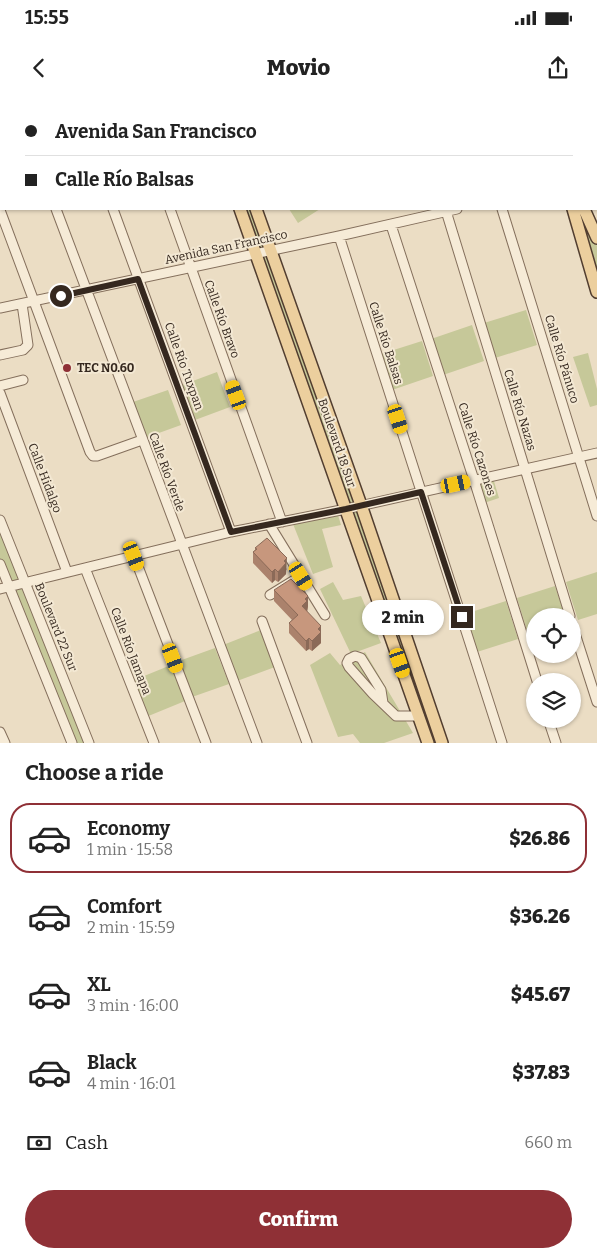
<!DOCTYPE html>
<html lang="en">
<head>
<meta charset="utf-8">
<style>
  :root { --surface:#fff; --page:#f2f2f2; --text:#222; --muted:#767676; --line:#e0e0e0; --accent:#8f3036 }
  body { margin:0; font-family:Bitter,serif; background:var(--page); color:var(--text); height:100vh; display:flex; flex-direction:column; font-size:19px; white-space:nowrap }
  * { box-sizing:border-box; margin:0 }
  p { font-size:16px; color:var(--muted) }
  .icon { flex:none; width:28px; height:28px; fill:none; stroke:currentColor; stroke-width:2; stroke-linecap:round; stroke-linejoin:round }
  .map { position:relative; height:643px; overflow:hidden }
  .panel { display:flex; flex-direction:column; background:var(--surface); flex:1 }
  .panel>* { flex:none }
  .guide { position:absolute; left:0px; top:0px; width:598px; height:110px; box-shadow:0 1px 4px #0004; display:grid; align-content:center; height:110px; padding:0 25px; background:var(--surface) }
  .controls { position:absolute; left:526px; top:508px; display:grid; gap:10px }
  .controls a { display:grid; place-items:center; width:55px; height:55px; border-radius:50%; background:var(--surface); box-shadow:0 1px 4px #0004; font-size:25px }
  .end { position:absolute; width:22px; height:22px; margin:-11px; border:6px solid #35281f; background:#fff; box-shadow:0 0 0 2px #fff }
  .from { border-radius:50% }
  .bubble { position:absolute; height:35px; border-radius:18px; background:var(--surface); box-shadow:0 1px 4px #0004; font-size:16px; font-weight:800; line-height:35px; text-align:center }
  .car { position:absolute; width:15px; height:30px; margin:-15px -8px; border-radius:6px; box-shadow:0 0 4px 1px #0007; background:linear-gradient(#f5c518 24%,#345 0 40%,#f5c518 0 76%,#345 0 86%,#f5c518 0) }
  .guide b { display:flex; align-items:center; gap:18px; height:48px; font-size:19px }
  .guide b+b { border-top:1px solid var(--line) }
  .guide i { width:12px; height:12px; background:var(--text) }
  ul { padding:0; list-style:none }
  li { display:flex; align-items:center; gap:15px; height:70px; margin:0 10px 8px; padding:0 15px; border:2px solid transparent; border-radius:20px }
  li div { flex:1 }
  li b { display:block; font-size:19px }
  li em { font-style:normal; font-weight:800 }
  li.active { border-color:var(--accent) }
  li>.icon { width:45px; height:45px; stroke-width:1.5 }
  h2 { padding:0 25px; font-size:22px; line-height:60px }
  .pay { display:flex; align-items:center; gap:12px; height:55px; padding:0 25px; font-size:19px }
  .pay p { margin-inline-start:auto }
  .button { display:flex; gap:10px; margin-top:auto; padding:10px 25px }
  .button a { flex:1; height:58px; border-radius:30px; background:var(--accent); color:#fff; font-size:20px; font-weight:800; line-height:58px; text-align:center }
  .status { display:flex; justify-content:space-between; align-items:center; height:35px; padding:0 25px; background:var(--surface); direction:ltr }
  .status svg { height:14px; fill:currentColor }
  header { display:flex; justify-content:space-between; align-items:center; height:65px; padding:0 25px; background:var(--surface); font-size:22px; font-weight:800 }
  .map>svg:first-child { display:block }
  .green { fill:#c6c899 }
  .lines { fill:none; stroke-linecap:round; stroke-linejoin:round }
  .minor-casing { stroke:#846f5c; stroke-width:11 }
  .major-casing { stroke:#523e30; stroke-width:14 }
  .minor { stroke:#f6ebd7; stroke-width:9 }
  .major { stroke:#eccf9e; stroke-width:11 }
  .wall { fill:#ab826c }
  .shaded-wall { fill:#8b6a58 }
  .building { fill:#c7977d; stroke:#8b6a58 }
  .route { stroke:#35281f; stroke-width:6 }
  .poi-dot { fill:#8f3036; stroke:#f3e8d3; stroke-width:2 }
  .labels { text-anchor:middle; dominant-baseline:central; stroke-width:4; stroke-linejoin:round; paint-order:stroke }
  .street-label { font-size:12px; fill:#35281f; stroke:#f3e8d3 }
  .poi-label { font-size:12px; font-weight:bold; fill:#35281f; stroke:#f3e8d3; text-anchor:start }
</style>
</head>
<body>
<div class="status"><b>15:55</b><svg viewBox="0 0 49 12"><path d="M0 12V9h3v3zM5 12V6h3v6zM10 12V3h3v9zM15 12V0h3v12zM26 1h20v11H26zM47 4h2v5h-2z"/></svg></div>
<header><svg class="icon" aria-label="back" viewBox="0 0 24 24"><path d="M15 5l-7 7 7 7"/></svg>Movio<svg class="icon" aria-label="share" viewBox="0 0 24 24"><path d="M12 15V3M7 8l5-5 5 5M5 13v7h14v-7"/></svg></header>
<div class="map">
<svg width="597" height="643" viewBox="0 0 597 643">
  <rect width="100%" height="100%" fill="#ebddc4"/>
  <path class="green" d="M240,109H256L442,643H428Z
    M289,109H320L298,123Z
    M579,109L597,146V172Z
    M526,210L537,245L495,258L484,223Z
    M472,225L484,261L443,275L431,239Z
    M422,241L433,276L392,290L381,254Z
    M588,253L597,289V305L590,307L573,257Z
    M217,272L230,307L195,320L182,285Z
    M168,290L181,325L145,338L133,302Z
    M493,378L499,398L481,404L475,383Z
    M338,415L341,425L322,429L333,467L313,474L293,424Z
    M0,420L89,643H72L0,464Z
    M597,472V514L578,520L566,482Z
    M333,482L343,500L361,496L381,543L351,554L320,489Z
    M555,486L565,516H535V535L529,537L517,498Z
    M506,501L518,539L477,552L465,514Z
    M261,530L275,567L237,581L223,545Z
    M215,548L229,584L192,597L179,561Z
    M365,552L413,633L384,643H360L353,634L338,637L310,565L330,553L340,565Z
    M171,565L185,601L146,617L132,581Z"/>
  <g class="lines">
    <g class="minor-casing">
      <path id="minor" d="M16,0V1
        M74,0V1
        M132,0L133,1
        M596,76H597
        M56,109L257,643
        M113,109L231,432
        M170,109L282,422
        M502,109L597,416
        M0,110L90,352L93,356H97L142,340
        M446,111L570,516
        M391,125L474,380L537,581
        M339,136L502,643
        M0,208L339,136L457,109
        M0,255L23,250L28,245L22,204
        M0,286L23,280
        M0,293L67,472
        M0,420L89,643
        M269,424L325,515
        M134,456L206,643
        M0,464L72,643
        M85,468L154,643
        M0,489L231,432L346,409L597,353
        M270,495L301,476
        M262,521L307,643
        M572,524L597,602
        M383,603L381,590L361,558L355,556L349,559L347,563L349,567L373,594L396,616H419
        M548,619L556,643
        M0,632L5,643"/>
    </g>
    <g class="major-casing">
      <path id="major" d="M202,0V1
        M218,0V1
        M540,0V1
        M558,0L559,1
        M240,109L428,643
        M256,109L361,405L442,643
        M573,109L597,192
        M584,109L597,138"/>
    </g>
    <use href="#minor" class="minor"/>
    <use href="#major" class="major"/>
  </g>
  <path class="wall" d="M301,0H322L323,1H302Z
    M397,0H422L421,1H397Z
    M255,448L287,469L286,470V474L278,482L275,480L272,483L253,463V452L255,450Z
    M274,490L308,506L307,512L321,537V543L312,551L309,549L306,551L289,533V523L292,520L274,501Z"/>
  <path class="shaded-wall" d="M351,0H370L368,1H349Z
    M499,0H517L515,1H497Z
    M287,458L286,474L278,482V472L284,461Z
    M275,469V480L272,483V472Z
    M308,496V506L307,512L302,506L305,499Z
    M321,526V543L312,551V541L318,529Z
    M309,538V549L306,551V541Z"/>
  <path class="building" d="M87,0H122L120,1H88Z
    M310,0H322L323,1H311Z
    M330,0H351L349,1H328Z
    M405,0H420L421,1H406Z
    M442,0H468L469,1H440Z
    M474,0H499L497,1H474Z
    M267,438L287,458L284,461L286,463L278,472L275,469L272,472L253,452L257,449L255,448Z
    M291,479L308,496L305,499L307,501L302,506L321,526L318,529L321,532L312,541L309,538L306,541L289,523L298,515L274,490Z"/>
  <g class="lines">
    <path class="route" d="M61,196L138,179L231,432L346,409L421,392L462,517"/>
  </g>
  <circle class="poi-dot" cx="67" cy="268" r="5"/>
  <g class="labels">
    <g class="street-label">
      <text transform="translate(226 147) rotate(-12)">Avenida San Francisco</text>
      <text transform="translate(222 219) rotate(70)">Calle Río Bravo</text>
      <text transform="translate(386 243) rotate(72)">Calle Río Balsas</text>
      <text transform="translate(562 259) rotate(73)">Calle Río Pánuco</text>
      <text transform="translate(184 266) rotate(70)">Calle Río Tuxpan</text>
      <text transform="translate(520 310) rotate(73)">Calle Río Nazas</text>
      <text transform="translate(337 343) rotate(71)">Boulevard 18 Sur</text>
      <text transform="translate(477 349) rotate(72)">Calle Río Cazones</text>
      <text transform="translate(167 372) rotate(70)">Calle Río Verde</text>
      <text transform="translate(45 378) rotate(69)">Calle Hidalgo</text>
      <text transform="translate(56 527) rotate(68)">Boulevard 22 Sur</text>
      <text transform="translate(131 551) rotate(69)">Calle Río Jamapa</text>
    </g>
    <g class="poi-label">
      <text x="77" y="268">TEC N0.60</text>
    </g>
  </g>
</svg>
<div class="controls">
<a><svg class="icon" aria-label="locate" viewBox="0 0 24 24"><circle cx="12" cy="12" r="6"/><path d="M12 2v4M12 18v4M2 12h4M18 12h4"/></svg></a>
<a><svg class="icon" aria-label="layers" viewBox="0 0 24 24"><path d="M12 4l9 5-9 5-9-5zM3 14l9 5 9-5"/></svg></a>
</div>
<i class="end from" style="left:61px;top:196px"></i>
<i class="end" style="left:462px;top:517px"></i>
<div class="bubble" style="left:362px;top:500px;width:82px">2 min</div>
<i class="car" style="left:236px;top:295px;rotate:340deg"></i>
<i class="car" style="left:398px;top:319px;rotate:162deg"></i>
<i class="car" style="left:456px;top:384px;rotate:78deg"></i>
<i class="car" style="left:134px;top:456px;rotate:159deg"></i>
<i class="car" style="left:301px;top:476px;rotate:148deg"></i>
<i class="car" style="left:173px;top:558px;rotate:159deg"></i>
<i class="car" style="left:400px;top:563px;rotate:161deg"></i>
<div class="guide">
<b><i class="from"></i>Avenida San Francisco</b>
<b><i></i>Calle Río Balsas</b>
</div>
</div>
<section class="panel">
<h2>Choose a ride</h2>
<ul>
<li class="active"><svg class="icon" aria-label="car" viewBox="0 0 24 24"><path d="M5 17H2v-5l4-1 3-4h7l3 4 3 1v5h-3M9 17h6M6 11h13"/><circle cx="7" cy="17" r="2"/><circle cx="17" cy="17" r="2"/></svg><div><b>Economy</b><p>1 min · 15:58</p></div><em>$26.86</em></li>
<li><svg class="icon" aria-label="car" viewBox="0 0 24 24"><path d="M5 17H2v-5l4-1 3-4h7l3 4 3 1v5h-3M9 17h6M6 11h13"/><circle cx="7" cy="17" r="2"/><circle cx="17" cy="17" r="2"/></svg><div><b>Comfort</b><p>2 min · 15:59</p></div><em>$36.26</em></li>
<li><svg class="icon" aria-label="car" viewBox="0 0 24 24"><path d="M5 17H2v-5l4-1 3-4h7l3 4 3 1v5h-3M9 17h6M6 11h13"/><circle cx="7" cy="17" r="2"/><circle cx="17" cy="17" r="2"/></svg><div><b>XL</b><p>3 min · 16:00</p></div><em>$45.67</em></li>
<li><svg class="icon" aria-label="car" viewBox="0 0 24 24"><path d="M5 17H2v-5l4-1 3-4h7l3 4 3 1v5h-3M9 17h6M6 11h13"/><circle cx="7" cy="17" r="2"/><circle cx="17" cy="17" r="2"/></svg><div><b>Black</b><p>4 min · 16:01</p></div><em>$37.83</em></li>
</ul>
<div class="pay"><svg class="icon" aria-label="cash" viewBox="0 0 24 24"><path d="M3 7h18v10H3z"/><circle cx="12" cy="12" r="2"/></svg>Cash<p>660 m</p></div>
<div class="button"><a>Confirm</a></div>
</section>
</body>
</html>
